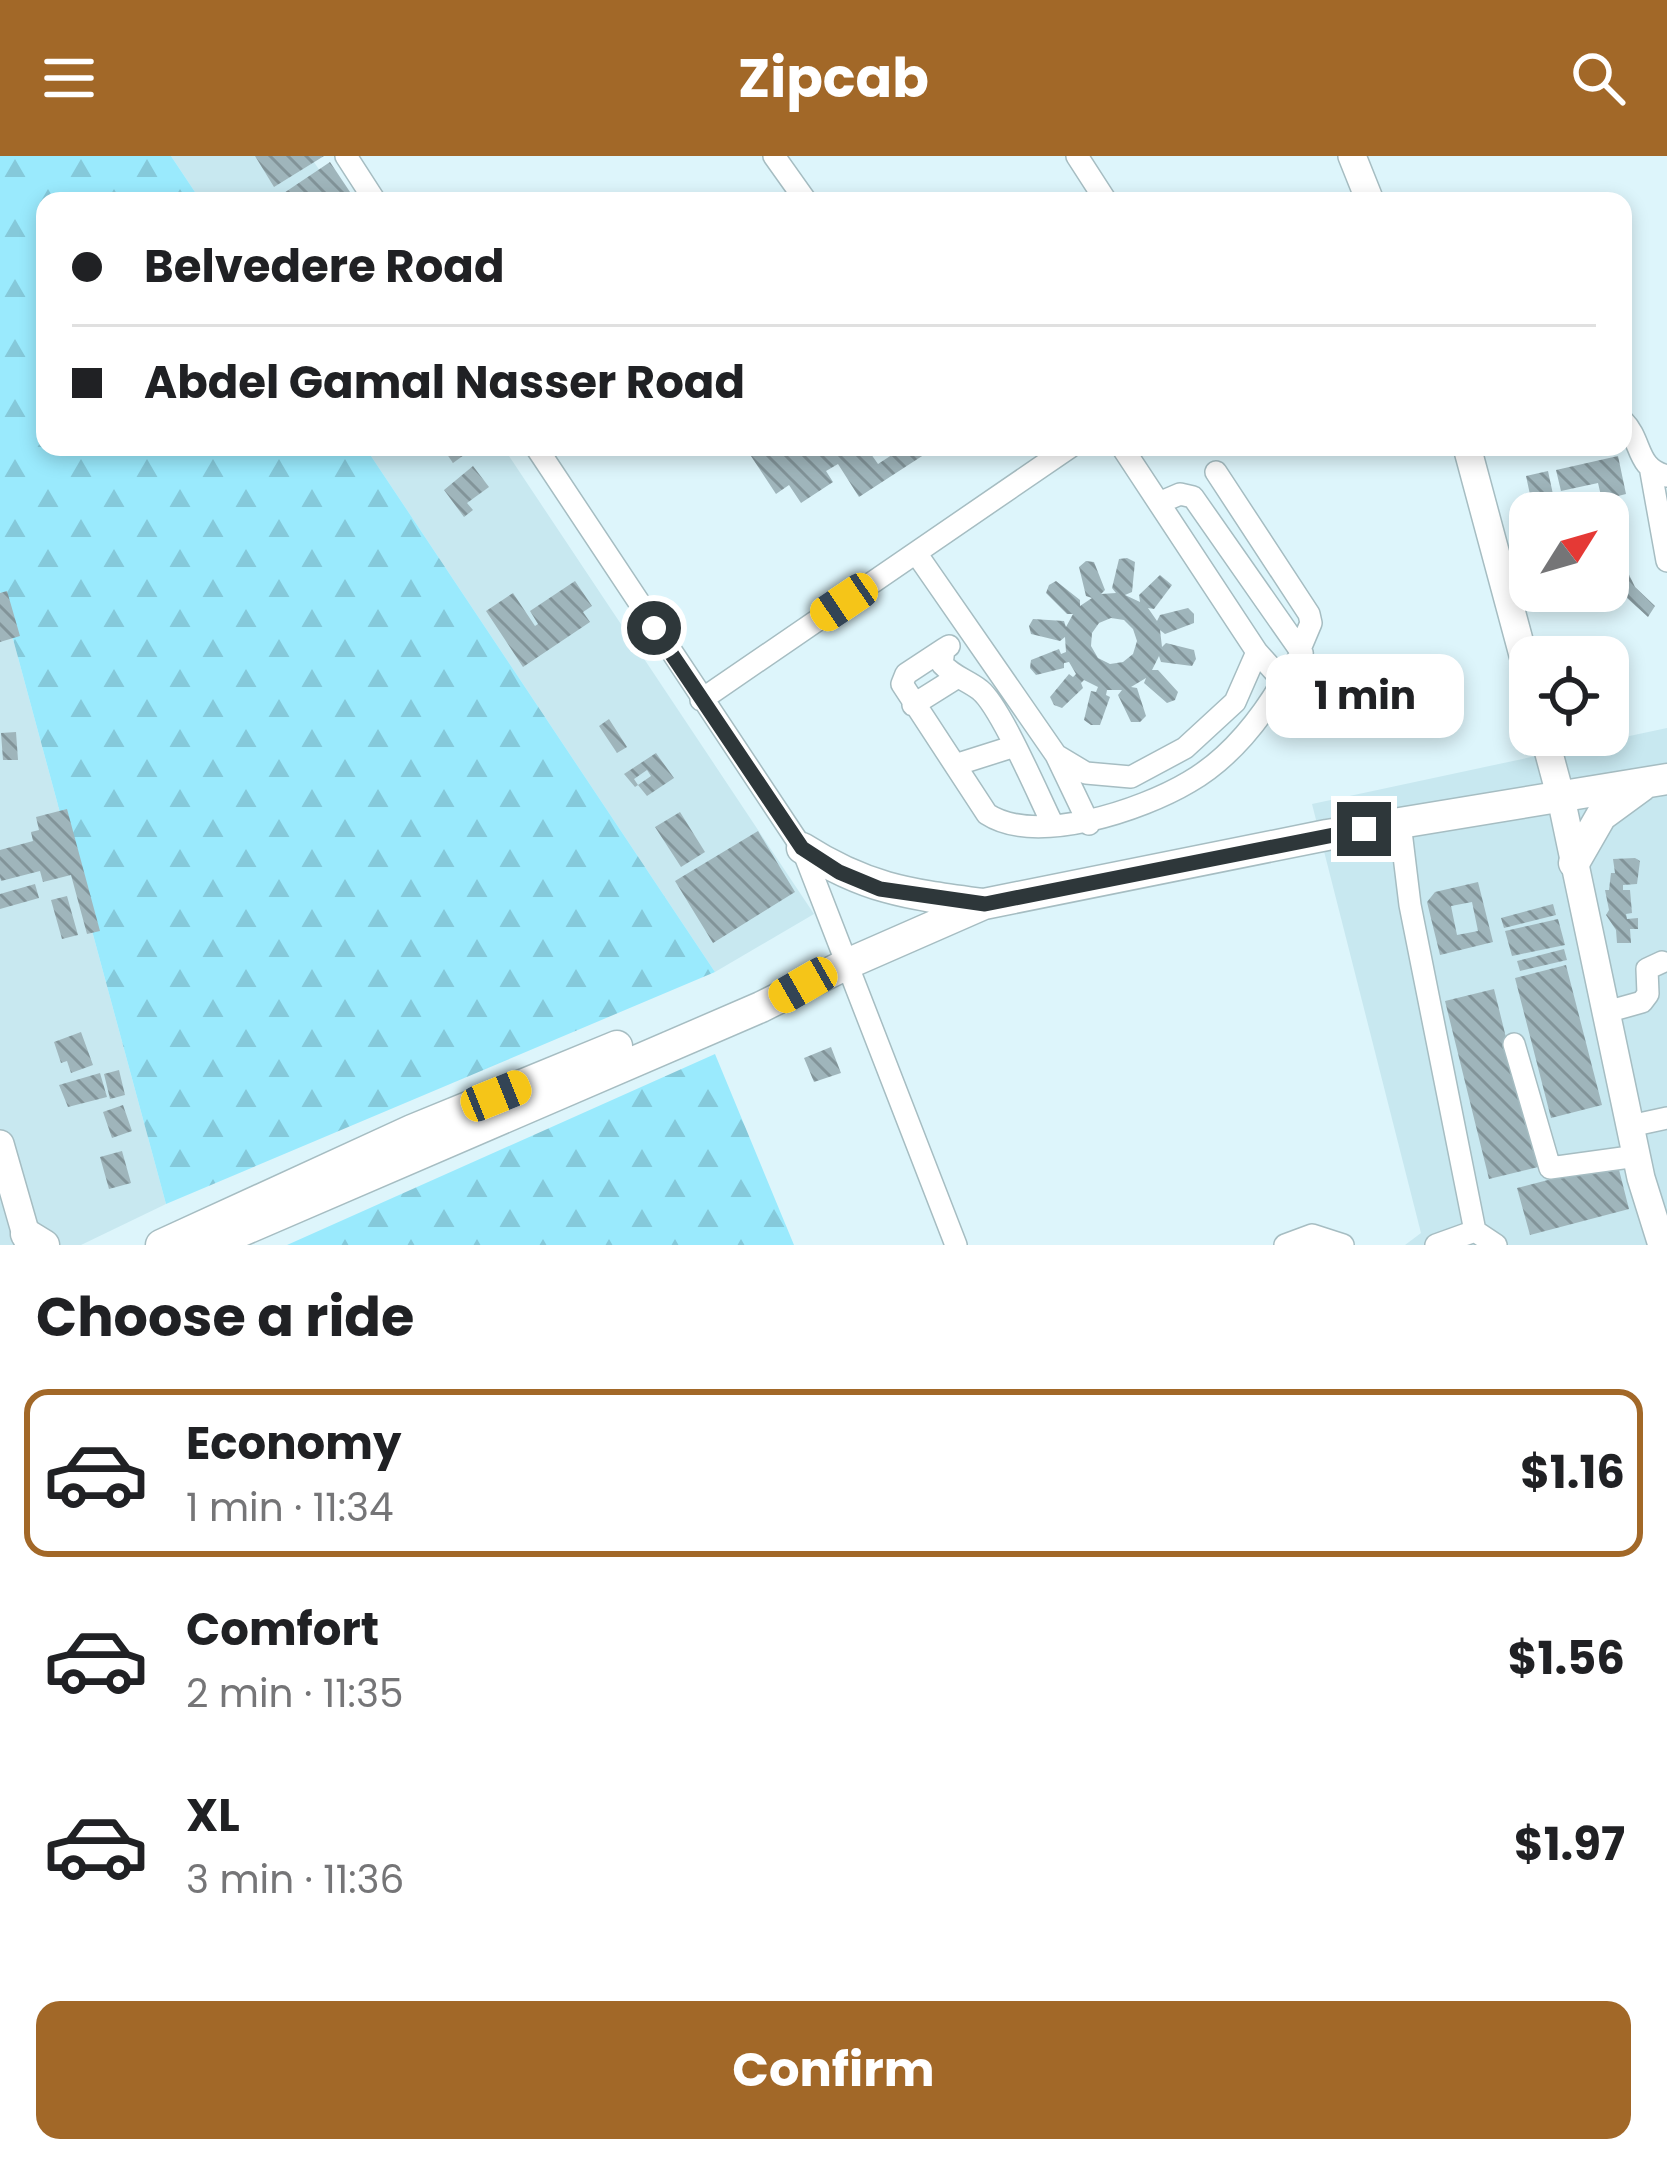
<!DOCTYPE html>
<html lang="en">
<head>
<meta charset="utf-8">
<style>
  :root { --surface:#fff; --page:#f2f2f2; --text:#202124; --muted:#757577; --line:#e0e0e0; --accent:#a26828 }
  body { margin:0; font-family:Poppins,sans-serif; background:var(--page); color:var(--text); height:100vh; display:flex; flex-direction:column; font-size:45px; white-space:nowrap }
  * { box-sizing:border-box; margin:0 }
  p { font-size:39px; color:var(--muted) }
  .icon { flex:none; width:66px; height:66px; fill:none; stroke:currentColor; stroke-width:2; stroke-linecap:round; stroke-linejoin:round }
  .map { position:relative; height:1089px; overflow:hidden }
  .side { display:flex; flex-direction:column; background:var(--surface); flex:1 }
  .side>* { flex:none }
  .guide { position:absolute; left:36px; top:36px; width:1596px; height:264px; border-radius:24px; box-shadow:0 6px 18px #0003; display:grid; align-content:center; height:264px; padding:0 36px; background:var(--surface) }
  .needle { width:78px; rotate:53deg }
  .controls { position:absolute; left:1509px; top:336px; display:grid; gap:24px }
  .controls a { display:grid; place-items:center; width:120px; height:120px; border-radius:24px; background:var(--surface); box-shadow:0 6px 18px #0003; font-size:60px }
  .end { position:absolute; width:54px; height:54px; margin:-27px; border:15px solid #2e373a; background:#fff; box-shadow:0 0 0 6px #fff }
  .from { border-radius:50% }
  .bubble { position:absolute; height:84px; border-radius:24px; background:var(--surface); box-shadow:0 6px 18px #0003; font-size:39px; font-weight:700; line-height:84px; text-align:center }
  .car { position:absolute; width:36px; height:72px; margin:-36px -18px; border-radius:15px; box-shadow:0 0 9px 3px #0007; background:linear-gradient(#f5c518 24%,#345 0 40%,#f5c518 0 76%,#345 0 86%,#f5c518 0) }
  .guide b { display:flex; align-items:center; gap:42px; height:114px; font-size:45px }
  .guide b+b { border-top:3px solid var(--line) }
  .guide i { width:30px; height:30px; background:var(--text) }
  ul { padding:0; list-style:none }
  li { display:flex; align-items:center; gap:36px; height:168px; margin:0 24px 18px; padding:0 12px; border:6px solid transparent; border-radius:24px }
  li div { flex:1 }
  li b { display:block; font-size:45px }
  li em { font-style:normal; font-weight:700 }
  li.selected { border-color:var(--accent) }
  li>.icon { width:108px; height:108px; stroke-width:1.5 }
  h2 { padding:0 36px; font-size:54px; line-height:144px }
  .cta { display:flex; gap:24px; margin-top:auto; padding:24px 36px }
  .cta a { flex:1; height:138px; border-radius:24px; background:var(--accent); color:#fff; font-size:48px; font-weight:700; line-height:138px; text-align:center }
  header { display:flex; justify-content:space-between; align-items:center; height:156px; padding:0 36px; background:var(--accent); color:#fff; font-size:54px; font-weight:700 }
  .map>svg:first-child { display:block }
  .built { fill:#c8e8f0 }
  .forest { fill:url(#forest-firs) }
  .building { fill:url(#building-back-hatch); fill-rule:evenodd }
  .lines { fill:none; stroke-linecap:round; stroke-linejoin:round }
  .minor-casing { stroke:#a6bdc2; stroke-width:24 }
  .major-casing { stroke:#a6bdc2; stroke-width:30 }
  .highway-casing { stroke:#a6bdc2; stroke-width:33 }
  .minor { stroke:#fff; stroke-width:21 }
  .major { stroke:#fff; stroke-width:27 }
  .highway { stroke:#fff; stroke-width:30 }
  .route { stroke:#2e373a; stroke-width:15 }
</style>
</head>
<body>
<header><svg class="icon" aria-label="menu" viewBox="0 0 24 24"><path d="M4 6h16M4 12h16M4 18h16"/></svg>Zipcab<svg class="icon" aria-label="search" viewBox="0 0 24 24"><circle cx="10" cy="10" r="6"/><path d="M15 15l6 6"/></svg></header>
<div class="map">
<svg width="1667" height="1089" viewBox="0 0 1667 1089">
  <defs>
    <pattern id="forest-firs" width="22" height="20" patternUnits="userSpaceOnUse" patternTransform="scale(3)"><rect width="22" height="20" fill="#9aeafd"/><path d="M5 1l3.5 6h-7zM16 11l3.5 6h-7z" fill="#85c9da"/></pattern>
    <pattern id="building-back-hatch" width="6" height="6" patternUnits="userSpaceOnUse" patternTransform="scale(3)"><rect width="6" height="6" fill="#9fb5bb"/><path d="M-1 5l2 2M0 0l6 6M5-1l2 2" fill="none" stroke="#829499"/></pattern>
  </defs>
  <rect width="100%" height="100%" fill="#ddf5fb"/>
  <path class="built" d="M171,0H310L340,45H201Z
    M365,291H503L814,758L715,816Z
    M0,435L166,1048L81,1089H0Z
    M1667,572V1089H1405L1421,1077L1312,648Z"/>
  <path class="forest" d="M0,0H171L201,45H45V291H365L715,816L166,1048L0,435Z
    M715,898L794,1089H287Z"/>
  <path class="building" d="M255,0H324L274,31Z
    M330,6L356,45H272Z
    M442,291H475L453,307Z
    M745,291H866L878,308L904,291H936L859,341L838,308L826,315L833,326L801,347L789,329L776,338Z
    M1618,300L1626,338L1602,344L1598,327L1561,335L1556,314Z
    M473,310L489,331L467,347L473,354L464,361L444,334Z
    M1548,315L1557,357H1534L1526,320Z
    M1608,362L1622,364V404L1635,431L1655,450L1648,461L1627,442L1613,421L1608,422Z
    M1127,402L1135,406L1132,436L1125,439L1140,446L1139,439L1160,419L1172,429L1154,453L1148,452L1157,465L1160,459L1188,452L1194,458V467L1165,478L1160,474L1162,491L1166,487L1194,494L1196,503L1192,510L1161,506L1159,500L1152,514H1158L1178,536L1175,544L1167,547L1144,527L1146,522L1131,531L1137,532L1146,560L1140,566H1131L1118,539L1122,534H1107L1106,539L1110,541L1100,569H1091L1084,564L1091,535L1096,536L1098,531L1084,524L1081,527L1083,532L1062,552L1054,549L1050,541L1069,518L1073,521L1076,518L1069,506L1064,507V512L1036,519L1030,512L1031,504L1059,493L1061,498L1066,496L1065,481L1060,485L1031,478L1029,470L1033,463L1064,465L1066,471L1073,458H1067L1046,437L1049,429L1056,425L1080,444V450L1092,442L1086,440L1079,411L1086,405L1094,406L1105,434L1101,438L1116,437L1112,432L1119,403ZM1111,462L1124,464L1133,473L1137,485L1133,498L1123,506L1110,508L1098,502L1091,490L1092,477L1099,467Z
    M575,425L592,450L583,456L590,466L523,511L486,455L513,437L535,470L538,468L530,455Z
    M7,435L20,480L0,486V437Z
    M609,563L627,591L617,597L599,570Z
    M16,576L18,604H3L1,577Z
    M656,597L674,622L647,640L638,629L651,620L647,614L634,623L638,629L635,631L624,618Z
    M67,653L100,775L87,778L71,719L43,726L40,715L1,725L0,721V694L33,685L31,676L39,674L36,661Z
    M680,656L705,696L681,711L655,671Z
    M758,675L795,736L713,787L675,725Z
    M1635,702L1640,705L1637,728L1623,729V734H1630L1632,757L1626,758L1627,763L1638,762V773H1630L1631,787H1617L1616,774L1606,759L1609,754L1605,734H1609L1611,717H1615L1613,703Z
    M1478,726L1493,786L1440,799L1427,746L1435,736ZM1472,746L1478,775L1457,779L1451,750Z
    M35,728L39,742L0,753V738Z
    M67,740L78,779L62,783L51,744Z
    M1553,748L1556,759L1504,772L1501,762Z
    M1558,763L1565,789L1512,800L1505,775Z
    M1564,793L1567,804L1520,815L1517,805Z
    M1566,809L1602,949L1551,962L1515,822Z
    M1494,833L1538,1011L1489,1023L1445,845Z
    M81,876L93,909L71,917L67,905L61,907L54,886Z
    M831,891L841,917L814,926L804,902Z
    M119,914L125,939L110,943L104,918Z
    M100,917L107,941L68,951L59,929Z
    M123,949L132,975L112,982L103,956Z
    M122,995L131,1027L109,1033L100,1001Z
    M1617,1006L1629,1053L1530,1079L1517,1032Z"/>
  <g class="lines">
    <g class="minor-casing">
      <path id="minor" d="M346,0L375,45
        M774,0L806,45
        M1077,0L1106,45
        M1623,265C1643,285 1635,312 1667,320
        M536,291L802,692L956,1089
        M1216,316L1309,458L1311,467L1300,493
        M1651,316L1667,405
        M1159,347L1180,338L1193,341L1302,497L1283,525L1257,496
        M916,397L1056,599L1086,617L1131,621L1185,592L1235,546L1257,496L1122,291
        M949,490L944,493L942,508C954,521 967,524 980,534C1001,551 1039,641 1053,669
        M944,493L906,518L902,528L987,658C1036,690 1142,654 1189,626C1229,603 1260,564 1283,525
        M701,544L1070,291
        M913,549L956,522
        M1056,599L1089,668
        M955,609L1015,590
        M1400,667L1410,749L1475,1075
        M1606,856L1642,846L1648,838L1647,813L1662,806
        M1514,888L1550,1012L1637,1000
        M1630,970L1667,962
        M1285,1089L1312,1079L1343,1089
        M1436,1089L1475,1075L1496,1089"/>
    </g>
    <g class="major-casing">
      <path id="major" d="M1352,0L1370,45
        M1467,291L1530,525
        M1544,579L1561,642L1641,1022L1662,1089
        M0,988L29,1089"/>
    </g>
    <g class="highway-casing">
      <path id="highway" d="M802,692C866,733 908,738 982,748
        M1574,707L1601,660L1642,630
        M26,1078L44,1089
        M161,1089L412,974L617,890
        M209,1089L761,851L847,808L984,748L1327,679L1667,623"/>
    </g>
    <use href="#minor" class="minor"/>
    <use href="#major" class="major"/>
    <use href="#highway" class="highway"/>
  </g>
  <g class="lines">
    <path class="route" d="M654,472L802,692L839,716L880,733L985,748L1364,673"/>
  </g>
</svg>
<div class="controls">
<a><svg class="needle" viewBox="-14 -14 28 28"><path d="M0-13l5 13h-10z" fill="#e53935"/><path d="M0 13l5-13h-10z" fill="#757577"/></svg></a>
<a><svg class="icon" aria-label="locate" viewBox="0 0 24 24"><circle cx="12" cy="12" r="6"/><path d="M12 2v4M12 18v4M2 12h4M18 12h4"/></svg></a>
</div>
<i class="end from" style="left:654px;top:472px"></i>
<i class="end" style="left:1364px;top:673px"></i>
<div class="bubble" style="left:1266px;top:498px;width:198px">1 min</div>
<i class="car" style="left:844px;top:446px;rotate:236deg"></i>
<i class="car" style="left:803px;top:829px;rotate:240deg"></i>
<i class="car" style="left:496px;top:940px;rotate:68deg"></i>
<div class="guide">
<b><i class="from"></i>Belvedere Road</b>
<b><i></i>Abdel Gamal Nasser Road</b>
</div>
</div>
<section class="side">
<h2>Choose a ride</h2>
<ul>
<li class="selected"><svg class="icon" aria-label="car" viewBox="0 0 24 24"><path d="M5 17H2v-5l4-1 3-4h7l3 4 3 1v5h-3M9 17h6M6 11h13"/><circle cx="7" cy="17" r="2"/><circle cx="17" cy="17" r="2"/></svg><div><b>Economy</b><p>1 min · 11:34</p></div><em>$1.16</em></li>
<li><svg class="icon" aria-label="car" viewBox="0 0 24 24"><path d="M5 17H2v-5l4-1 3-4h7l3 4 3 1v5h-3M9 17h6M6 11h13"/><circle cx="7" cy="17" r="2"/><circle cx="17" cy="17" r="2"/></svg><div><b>Comfort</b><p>2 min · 11:35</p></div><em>$1.56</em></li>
<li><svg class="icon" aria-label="car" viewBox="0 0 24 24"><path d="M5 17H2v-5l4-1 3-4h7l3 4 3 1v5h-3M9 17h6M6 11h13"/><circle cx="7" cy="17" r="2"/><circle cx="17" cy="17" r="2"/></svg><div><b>XL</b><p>3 min · 11:36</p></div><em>$1.97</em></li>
</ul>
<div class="cta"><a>Confirm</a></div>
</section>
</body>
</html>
